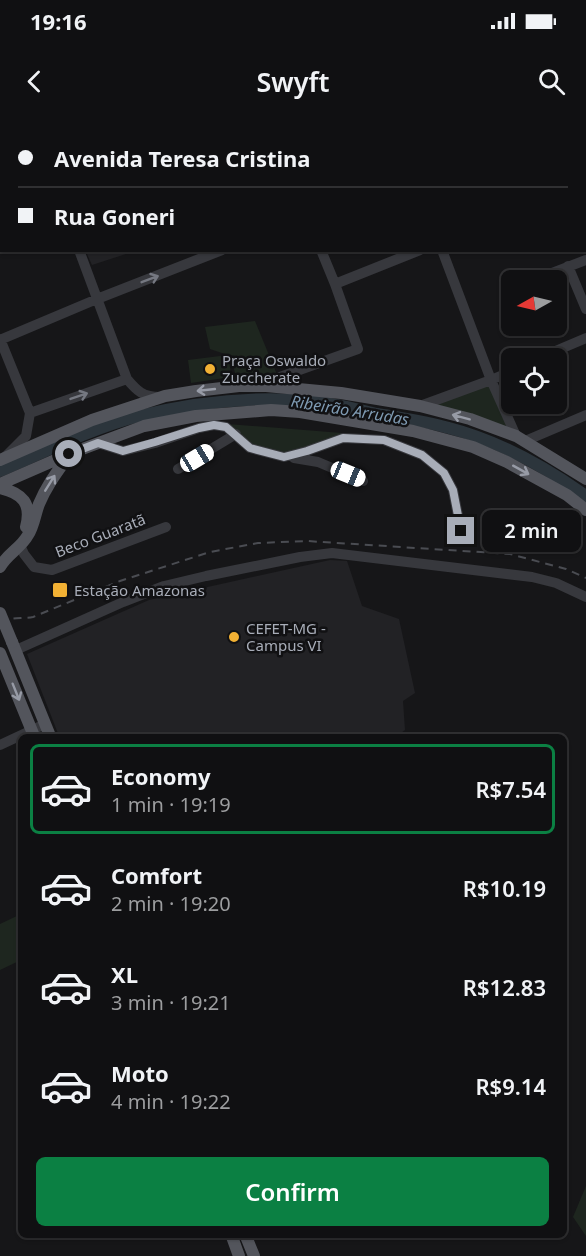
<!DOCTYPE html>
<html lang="en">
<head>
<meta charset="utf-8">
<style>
  :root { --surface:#101012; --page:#19191b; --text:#f1f3f6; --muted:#9c9d9f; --line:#303032; --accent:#0b8043 }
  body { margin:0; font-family:"Noto Sans",sans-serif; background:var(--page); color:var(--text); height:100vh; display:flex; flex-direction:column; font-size:22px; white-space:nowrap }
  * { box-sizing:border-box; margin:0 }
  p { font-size:20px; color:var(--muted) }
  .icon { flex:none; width:33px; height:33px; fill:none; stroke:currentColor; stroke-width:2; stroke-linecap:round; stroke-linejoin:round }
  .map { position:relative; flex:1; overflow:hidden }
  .details { position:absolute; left:18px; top:614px; width:549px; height:504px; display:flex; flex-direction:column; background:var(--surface); border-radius:9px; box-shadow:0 2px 4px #0004,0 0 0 2px var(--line) }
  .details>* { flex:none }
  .banner { position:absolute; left:0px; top:0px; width:586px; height:132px; box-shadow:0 2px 4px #0004,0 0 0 2px var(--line); display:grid; align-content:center; height:132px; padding:0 18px; background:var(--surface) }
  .needle { width:39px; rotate:262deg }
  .buttons { position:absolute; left:501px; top:150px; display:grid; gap:12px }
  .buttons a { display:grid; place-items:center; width:66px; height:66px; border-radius:9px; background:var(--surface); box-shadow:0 2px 4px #0004,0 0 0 2px var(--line); font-size:30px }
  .end { position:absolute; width:27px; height:27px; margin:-14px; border:8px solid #a8adb8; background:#111; box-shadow:0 0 0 3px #111 }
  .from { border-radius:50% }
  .bubble { position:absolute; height:42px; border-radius:9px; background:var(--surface); box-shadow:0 2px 4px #0004,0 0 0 2px var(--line); font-size:20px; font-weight:600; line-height:42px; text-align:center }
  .car { position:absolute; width:18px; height:36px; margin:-18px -9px; border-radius:8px; box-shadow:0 0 4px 2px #0007; background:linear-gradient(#fff 24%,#345 0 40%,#fff 0 76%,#345 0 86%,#fff 0) }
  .banner b { display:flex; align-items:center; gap:21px; height:57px; font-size:22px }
  .banner b+b { border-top:2px solid var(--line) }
  .banner i { width:15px; height:15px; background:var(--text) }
  ul { padding:10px 0 0; list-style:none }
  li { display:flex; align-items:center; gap:18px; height:90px; margin:0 12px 9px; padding:0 6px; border:3px solid transparent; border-radius:9px }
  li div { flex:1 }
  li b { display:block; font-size:22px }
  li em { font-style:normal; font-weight:600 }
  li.selected { border-color:var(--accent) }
  li>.icon { width:54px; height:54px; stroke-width:1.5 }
  .primary-button { display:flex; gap:12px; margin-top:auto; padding:12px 18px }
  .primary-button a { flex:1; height:69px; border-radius:9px; background:var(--accent); color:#fff; font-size:24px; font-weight:600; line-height:69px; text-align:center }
  .status { display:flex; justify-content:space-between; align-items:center; height:42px; padding:0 30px; background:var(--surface); direction:ltr }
  .status svg { height:16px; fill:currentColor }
  header { display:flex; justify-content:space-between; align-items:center; height:78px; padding:0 18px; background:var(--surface); font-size:27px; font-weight:600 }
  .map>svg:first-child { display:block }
  .built { fill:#222225 }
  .green { fill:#1e261f }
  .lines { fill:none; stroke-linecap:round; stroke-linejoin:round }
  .river { stroke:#2c353c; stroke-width:12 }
  .minor { stroke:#37383d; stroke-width:10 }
  .major { stroke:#53555c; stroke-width:12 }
  .rail { stroke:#4a4c52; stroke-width:2; stroke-dasharray:8 6; stroke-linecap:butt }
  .major-bridge { stroke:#53555c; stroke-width:12 }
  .oneway { stroke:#757881 }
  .oneway2 { stroke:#979ba6 }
  .route { stroke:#a8adb8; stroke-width:8 }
  .poi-dot { fill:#f2b134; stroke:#111113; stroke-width:2 }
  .labels { text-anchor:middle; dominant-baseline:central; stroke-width:5; stroke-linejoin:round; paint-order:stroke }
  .poi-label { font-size:15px; fill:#a8adb8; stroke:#111113; text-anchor:start }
  .street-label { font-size:15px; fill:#a8adb8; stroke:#111113 }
  .water-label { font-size:16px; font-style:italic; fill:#7f9bb3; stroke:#111113 }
</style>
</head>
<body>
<div class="status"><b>19:16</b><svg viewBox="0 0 49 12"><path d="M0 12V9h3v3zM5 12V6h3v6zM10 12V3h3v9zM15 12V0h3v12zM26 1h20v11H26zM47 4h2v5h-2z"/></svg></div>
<header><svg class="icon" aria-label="back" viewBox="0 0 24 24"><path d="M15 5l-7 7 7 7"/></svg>Swyft<svg class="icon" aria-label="search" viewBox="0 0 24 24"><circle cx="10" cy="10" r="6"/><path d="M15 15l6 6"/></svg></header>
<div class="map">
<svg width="586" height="1136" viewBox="0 0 586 1136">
  <rect width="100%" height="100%" fill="#161618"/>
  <path class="built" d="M131,130L132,132L92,145L87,134L97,131Z
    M330,440L347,441L362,486L399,499L415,573L403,581L405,610L397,616H59L27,534L149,480Z"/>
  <path class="green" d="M255,201L278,257L266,264L238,262L229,234L231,257L191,263L188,240L228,235L210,229L205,207Z
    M489,265L510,309L432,285Z
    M227,304L342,313L284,337L250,328Z
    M21,794V840L0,850V804Z
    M586,1066V1116L573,1097Z"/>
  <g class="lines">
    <path class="river" d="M0,351C45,332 92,308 139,296C196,282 253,276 310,281C333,283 355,289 377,294C401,298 425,301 449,308C499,321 544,346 586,376"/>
    <path class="minor" d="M26,0L27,2
      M147,0V2
      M264,0L265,2
      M469,0L471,2
      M45,2L49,0
      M303,2L307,0
      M422,2L426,0
      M553,2L556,0
      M0,19H2
      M585,62H586
      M585,108H586
      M0,120L2,119
      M79,130L127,259C137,271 143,277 160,277
      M442,130L491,260L516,316
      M568,146L586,189
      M534,160L586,140
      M335,164L420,130
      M0,219L30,293L26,316L6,336
      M0,220L97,179L222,130
      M539,238L586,218
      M266,266L280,257L358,229L335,164L321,130
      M420,286L491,260L512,251
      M30,293L127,259
      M525,321L586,295
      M98,323L123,331L155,323L199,308L214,305L226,307L250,328L284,337L307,331L343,318L384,320L422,335L444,353L453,370L461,411
      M294,338L318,342L363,361
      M178,349L236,314
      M20,425L24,434L34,447L52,450L166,407
      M16,530L123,482L164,466L206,456L300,437L332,433L532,457L556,463L586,477
      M0,625L45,604"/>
    <path class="major" d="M0,340L92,300L165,276L196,271L239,266H266L341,273L420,286L470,299L516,316L586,359
      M0,364L69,334L144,306L196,296L271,290L300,292L413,311L473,327L507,342L567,375L586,390
      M0,368C23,373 32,384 26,407
      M0,447C7,434 21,428 28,415C34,406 35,394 39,384C47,365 57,352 69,335
      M12,522L50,616
      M0,533L34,616
      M231,1114L239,1136
      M245,1114L254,1136"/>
    <path class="rail" d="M0,502C10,497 22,499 33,497L120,461L210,432L258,423L307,421L510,434L566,449L586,458"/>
    <path class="major-bridge" d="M0,493L12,522"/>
  </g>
  <defs><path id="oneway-shaft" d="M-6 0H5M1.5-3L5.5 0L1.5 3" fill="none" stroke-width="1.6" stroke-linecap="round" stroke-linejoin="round" transform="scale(1.5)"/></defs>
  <g class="oneway">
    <use href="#oneway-shaft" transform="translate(150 159) rotate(-21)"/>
    <use href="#oneway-shaft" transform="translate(79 276) rotate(-19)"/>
  </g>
  <g class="oneway2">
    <use href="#oneway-shaft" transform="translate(206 270) rotate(174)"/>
    <use href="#oneway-shaft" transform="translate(461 297) rotate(-165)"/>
    <use href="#oneway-shaft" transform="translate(521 350) rotate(29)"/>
    <use href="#oneway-shaft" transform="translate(50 363) rotate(-58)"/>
    <use href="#oneway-shaft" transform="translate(16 572) rotate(68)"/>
  </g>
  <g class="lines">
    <path class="route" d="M69,334L98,323L123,331L155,322L199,308L214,305L226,307L250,328L284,337L307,331L343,318L384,320L422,335L444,353L453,370L461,411"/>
  </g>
  <g class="poi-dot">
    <circle cx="210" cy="249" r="6"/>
    <rect x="52" y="462" width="16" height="16" rx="3"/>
    <circle cx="234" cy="517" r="6"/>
  </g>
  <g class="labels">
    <g class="poi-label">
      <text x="222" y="240">Praça Oswaldo<tspan x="222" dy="17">Zuccherate</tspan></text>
      <text x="74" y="470">Estação Amazonas</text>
      <text x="246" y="508">CEFET-MG -<tspan x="246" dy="17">Campus VI</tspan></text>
    </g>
    <g class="street-label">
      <text transform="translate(100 415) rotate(-21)">Beco Guaratã</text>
    </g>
    <g class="water-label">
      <text transform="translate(350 290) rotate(9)">Ribeirão Arrudas</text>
    </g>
  </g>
</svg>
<div class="buttons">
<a><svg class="needle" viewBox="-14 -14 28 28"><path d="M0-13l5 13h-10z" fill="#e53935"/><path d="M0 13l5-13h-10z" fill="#9c9d9f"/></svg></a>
<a><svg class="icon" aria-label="locate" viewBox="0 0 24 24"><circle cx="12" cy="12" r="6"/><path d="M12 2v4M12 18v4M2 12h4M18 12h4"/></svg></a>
</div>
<i class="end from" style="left:69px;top:334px"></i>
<i class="end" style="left:461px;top:411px"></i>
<div class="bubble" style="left:482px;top:390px;width:99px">2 min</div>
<i class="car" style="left:197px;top:338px;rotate:59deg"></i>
<i class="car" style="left:348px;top:354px;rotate:112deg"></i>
<div class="banner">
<b><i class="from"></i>Avenida Teresa Cristina</b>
<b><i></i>Rua Goneri</b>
</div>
<section class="details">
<ul>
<li class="selected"><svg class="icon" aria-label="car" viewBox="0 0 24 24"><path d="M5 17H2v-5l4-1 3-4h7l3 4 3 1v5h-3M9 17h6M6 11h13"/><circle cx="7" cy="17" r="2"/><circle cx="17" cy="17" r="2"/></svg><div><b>Economy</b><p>1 min · 19:19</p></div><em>R$7.54</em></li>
<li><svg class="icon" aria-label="car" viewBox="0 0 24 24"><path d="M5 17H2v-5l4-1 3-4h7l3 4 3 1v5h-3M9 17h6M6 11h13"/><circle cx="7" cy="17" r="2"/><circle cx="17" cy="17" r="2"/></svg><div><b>Comfort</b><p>2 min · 19:20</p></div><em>R$10.19</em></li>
<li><svg class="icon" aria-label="car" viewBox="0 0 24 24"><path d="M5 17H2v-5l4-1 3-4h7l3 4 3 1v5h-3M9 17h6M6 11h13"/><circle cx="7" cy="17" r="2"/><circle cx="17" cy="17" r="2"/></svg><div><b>XL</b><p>3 min · 19:21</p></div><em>R$12.83</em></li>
<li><svg class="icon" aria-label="car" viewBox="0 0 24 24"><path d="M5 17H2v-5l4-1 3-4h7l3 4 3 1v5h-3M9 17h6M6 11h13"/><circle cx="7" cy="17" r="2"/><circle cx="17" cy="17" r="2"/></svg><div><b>Moto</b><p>4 min · 19:22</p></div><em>R$9.14</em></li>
</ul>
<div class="primary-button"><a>Confirm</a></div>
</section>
</div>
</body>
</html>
